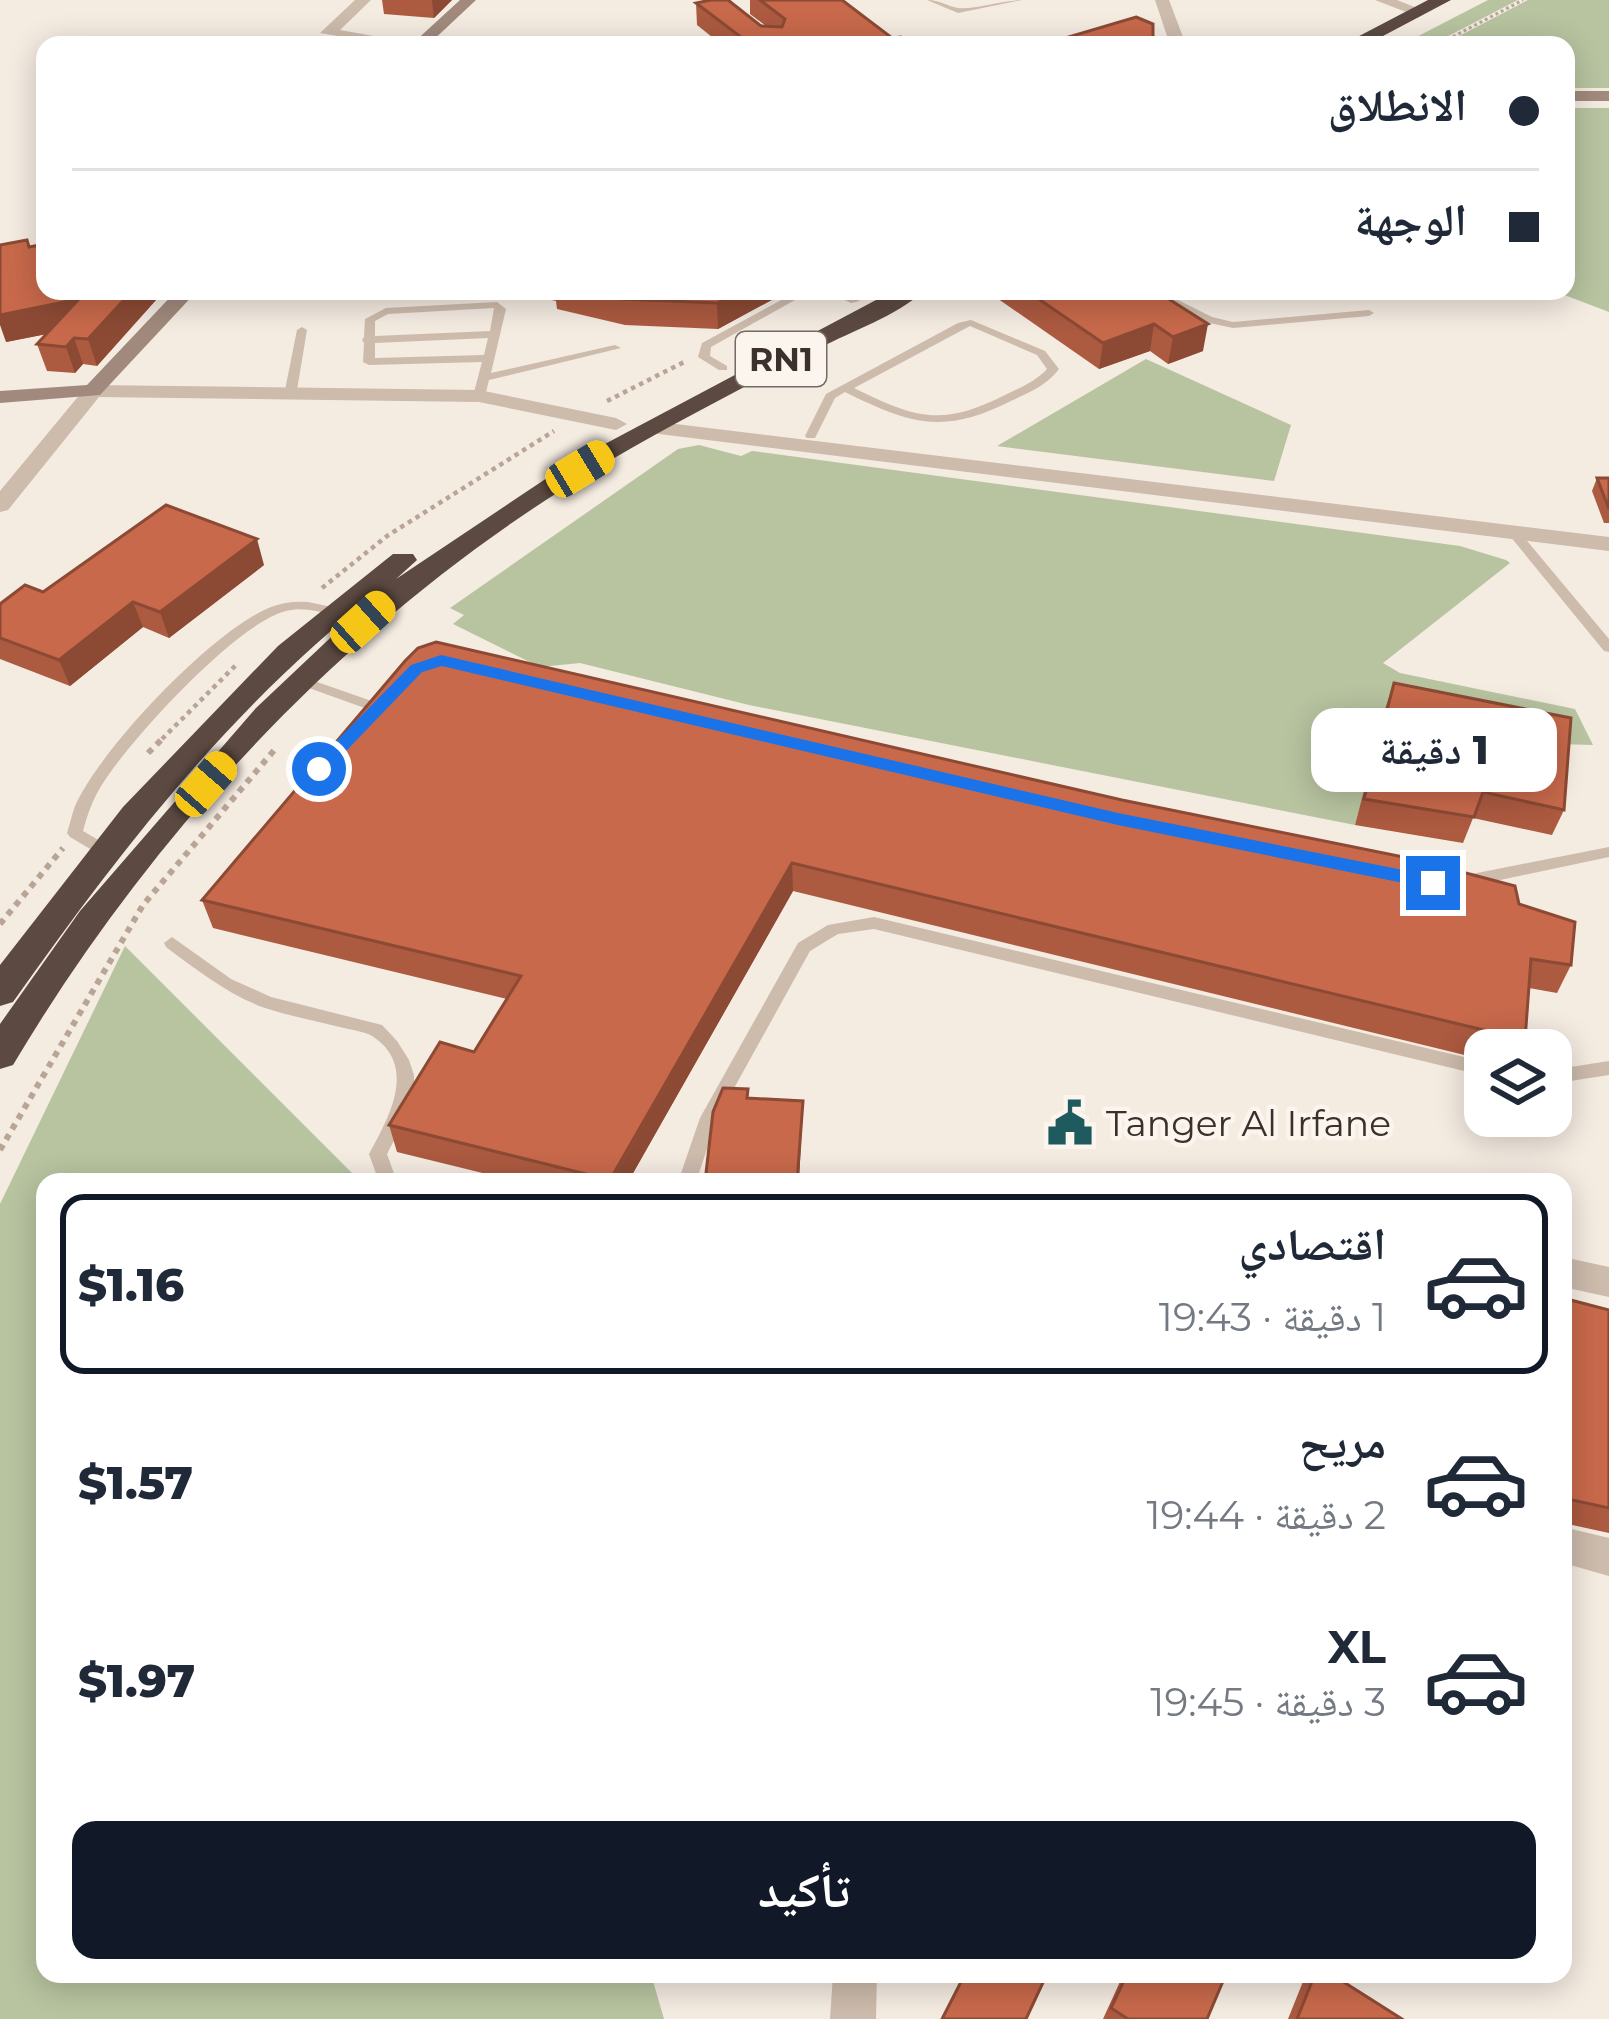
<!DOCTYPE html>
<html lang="ar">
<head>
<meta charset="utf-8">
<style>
  :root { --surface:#fff; --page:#f2f2f3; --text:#1f2937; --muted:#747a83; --line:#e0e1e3; --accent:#111827 }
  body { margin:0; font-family:Montserrat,"Noto Naskh Arabic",sans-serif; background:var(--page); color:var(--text); direction:rtl; height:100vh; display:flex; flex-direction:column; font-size:45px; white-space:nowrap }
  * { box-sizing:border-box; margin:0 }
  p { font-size:39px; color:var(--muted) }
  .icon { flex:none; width:66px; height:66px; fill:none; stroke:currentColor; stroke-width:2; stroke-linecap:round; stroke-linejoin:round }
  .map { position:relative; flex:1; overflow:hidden; direction:ltr }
  .side { position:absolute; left:36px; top:1173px; width:1536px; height:810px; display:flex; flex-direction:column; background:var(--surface); border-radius:24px; box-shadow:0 6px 30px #0003; direction:rtl }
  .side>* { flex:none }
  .guide { position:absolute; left:36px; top:36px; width:1539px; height:264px; border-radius:24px; box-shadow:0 6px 30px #0003; direction:rtl; display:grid; align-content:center; height:264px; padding:0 36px; background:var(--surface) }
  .buttons { position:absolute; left:1464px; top:1029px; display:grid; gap:24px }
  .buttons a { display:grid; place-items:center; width:108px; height:108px; border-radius:24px; background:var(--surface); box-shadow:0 6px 30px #0003; font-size:60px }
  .end { position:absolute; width:54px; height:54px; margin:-27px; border:15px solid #1a73e8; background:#fff; box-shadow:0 0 0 6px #fff }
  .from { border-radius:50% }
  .bubble { position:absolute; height:84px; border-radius:24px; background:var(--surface); box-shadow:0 6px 30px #0003; font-size:39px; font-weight:800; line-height:84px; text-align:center; direction:rtl }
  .car { position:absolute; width:36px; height:72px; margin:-36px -18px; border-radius:15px; box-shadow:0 0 9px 3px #0007; background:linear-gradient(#f5c518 24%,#345 0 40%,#f5c518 0 76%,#345 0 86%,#f5c518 0) }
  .guide b { display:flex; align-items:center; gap:42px; height:114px; font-size:45px }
  .guide b+b { border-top:3px solid var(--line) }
  .guide i { width:30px; height:30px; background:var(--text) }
  ul { padding:21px 0 0; list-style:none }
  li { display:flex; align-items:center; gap:36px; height:180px; margin:0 24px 18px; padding:0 12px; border:6px solid transparent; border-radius:24px }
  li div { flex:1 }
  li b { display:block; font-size:45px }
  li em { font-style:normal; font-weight:800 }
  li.selected { border-color:var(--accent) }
  li>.icon { width:108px; height:108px; stroke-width:1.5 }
  .cta { display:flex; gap:24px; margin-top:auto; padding:24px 36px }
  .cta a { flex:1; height:138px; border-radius:24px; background:var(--accent); color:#fff; font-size:48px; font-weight:800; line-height:138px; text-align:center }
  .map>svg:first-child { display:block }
  .green { fill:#b8c4a0 }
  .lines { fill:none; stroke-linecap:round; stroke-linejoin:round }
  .path-far2 { stroke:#b9a596; stroke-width:3; stroke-dasharray:3 3; stroke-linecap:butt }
  .path-far1 { stroke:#b9a596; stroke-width:4.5; stroke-dasharray:4.5 4.5; stroke-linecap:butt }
  .path { stroke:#b9a596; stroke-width:6; stroke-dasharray:6 6; stroke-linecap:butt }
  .lane { fill:#cdbbac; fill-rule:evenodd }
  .street { fill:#cdbbac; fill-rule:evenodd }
  .secondary { fill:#a18a7d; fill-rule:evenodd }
  .highway { fill:#5c4a42; fill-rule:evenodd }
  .wall { fill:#ac5a40 }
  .shaded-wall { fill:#8c4a34 }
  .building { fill:#c8694b; stroke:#8c4a34; stroke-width:3 }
  .route { fill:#1a73e8 }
  .labels { text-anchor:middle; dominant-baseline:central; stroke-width:9; stroke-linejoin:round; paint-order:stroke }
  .shield { fill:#fbf5ee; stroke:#756b66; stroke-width:3 }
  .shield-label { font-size:33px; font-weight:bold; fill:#3b302b }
  .poi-label { font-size:36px; fill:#3b302b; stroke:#fbf5ee; text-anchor:start }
</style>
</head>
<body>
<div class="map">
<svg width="1609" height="2019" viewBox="0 0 1609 2019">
  <rect width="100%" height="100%" fill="#f4ebe1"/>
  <path class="green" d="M1488,0H1518L1431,45H1401Z
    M1528,0H1609V88H1566V45H1442Z
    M1566,108H1609V312L1554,291H1566Z
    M1146,359L1291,425L1274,481L997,446Z
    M699,445L741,456L752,451L1460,546L1506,560L1510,563L1383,663L1400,673L1575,709L1593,745L1559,744L1386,709L1355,825L749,705L580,663L540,667L453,624L464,615L450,608L678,449Z
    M125,946L361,1182H45V1974H651L664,2019H0V1204Z"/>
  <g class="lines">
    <path class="path-far2" d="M1437,45L1523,0"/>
    <path class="path-far1" d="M607,401L686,361
      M322,588L387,536L554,431
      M162,739L236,665"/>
    <path class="path" d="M148,753L165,736
      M0,924L63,848
      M0,1150L143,905L276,748"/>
    <path class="lane" d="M927,0C940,0 946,6 958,8C973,10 1003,0 1022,0L958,13Z
      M798,291H811L711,347L710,356L727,366V370H719L698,357L702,343Z
      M825,291H839L860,301L851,303Z
      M1147,291H1160L1212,317L1233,322L1369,310L1374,313L1369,316L1233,328L1205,322Z
      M497,302L506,309L491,373L615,345L621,348L489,380L485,396L479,399L473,396L482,362L369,365L363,362L364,343L362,340L364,337L365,319L386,308ZM494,308L490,331L375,336V321L388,314ZM488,338L484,355L375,358V343Z
      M971,320L1045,351L1059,369C1047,385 1030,392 1013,400C944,435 912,425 845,392L835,398L815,438H807L805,436L826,394L958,323ZM970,326L1037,355L1047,369C1036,381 1022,387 1007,394C942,427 917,419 854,388Z
      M302,327L307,330L297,390L291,393L285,390L297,330Z
      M1514,529L1518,530L1609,639V652L1604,651L1510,536L1508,533Z
      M308,602L337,608L339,611L332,615C317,611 302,607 286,611C237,623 133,737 105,780C94,796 88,812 83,831L112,848L115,852L112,856H102L70,837L67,833C70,824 72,814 75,806C101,748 213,630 271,607C283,602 296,601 308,602Z
      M300,676L383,705L385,708L378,713L373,711L295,683V677Z
      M1609,847V857L1467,887L1459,881L1467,875Z
      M874,917L1485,1062V1076L874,929L838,934L810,951L717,1119L696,1182H678L700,1118L798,943L828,925Z
      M172,937L231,979L271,997L382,1025L397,1041L409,1060L414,1075V1090L404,1121L387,1154L397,1182H379L369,1154C388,1119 419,1066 372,1036C365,1032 353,1030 344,1028C317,1021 288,1016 262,1007C226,993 197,970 166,947L164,943Z
      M1609,1061V1075L1551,1084V1070Z"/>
    <path class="street" d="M355,0H371L340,30L385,38V44L320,33Z
      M1155,0H1169L1186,45H1170Z
      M1375,0H1397L1427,12L1419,17Z
      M93,385L479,390L616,418L627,424L616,430L479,402L99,397L8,510L0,512V491L86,387Z
      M651,421L1609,537V551L643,432L640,427Z
      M1563,1257L1609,1267V1297L1563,1287Z
      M1563,1527L1609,1538V1576L1563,1563Z
      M833,1974H877L876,2019H830Z"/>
    <path class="secondary" d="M460,0H476L428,45H411Z
      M1566,91H1609V101H1566Z
      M176,291H197L100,395L0,403V391L87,385Z"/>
    <path class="highway" d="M1428,0H1451L1366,45H1342Z
      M893,291H923C898,316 851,331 820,348C742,388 664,428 589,473C352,616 154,828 13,1065L0,1069V1024L80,911L256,708L380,591C233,704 119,852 13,1002L0,1006V965L123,807L278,646L393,554H413L417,560L396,579L571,462Z"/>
  </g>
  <path class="wall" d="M382,0H452L434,18L384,14Z
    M750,0H842L892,38L913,45H722L697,25L696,3L766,26L750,14Z
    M29,247L164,291L97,366L83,364L75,373L47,371L37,344L46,334L6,342Z
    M514,291H784L779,296L718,329L625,325L557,309L556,301Z
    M991,291H1156L1203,351L1168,364L1150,351L1099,369L991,294Z
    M1597,478H1609V523H1604L1592,491Z
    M264,565L169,638L143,627L70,686L0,659V604L43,592Z
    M405,661L1519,904L1571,965L1557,993L1529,988L1525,1040L1520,1050H1485V1060L793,891L628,1182H519L397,1152L389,1125L474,1052L507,999L213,928L202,900Z
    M1394,683L1564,810L1552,835L1473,818L1463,843L1355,825L1385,709Z
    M1563,1298L1609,1310V1533L1563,1523Z
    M1121,1974H1226L1207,2019H1103L1123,1975Z
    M1309,1974H1331L1402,2019H1288L1304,1979Z"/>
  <path class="shaded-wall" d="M432,0H452L434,18Z
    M776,39V45H750Z
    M132,291H164L97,366L88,339Z
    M740,291H784L779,296L718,329L717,303Z
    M79,299L88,326L6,342L0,325V315Z
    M1154,324L1150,351L1099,369L1103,343Z
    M1208,324L1203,351L1168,364L1173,337Z
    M74,338L83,364L75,373L66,347Z
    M257,539L264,565L169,638L160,612Z
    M133,602L143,627L70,686L59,660Z
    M792,863L793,891L628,1182H611Z
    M803,1101L799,1182H797Z"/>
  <path class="building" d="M711,0H728L761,26L782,27L785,19L760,0H842L892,38L901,37L913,45H785L776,39L750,44L696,3Z
    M1136,17L1153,24V45H1061L1055,41Z
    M27,240L29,247L45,244V291H132L88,339L74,338L66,347L37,344L79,299L0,315V245Z
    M588,291H740L717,303L622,299Z
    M1027,291H1156L1208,324L1173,337L1154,324L1103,343Z
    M1597,478H1609V509Z
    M166,505L257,539L160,612L133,602L59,660L0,638V604L25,585L43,592Z
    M436,642L1122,800L1413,859L1515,886L1519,904L1575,922L1571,965L1531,959L1525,1040L792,863L610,1180L389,1125L440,1042L474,1052L521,976L202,900L405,661L418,648Z
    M1394,683L1571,718L1564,810L1483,792L1474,817L1364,799Z
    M723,1088L748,1089L747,1098L803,1101L797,1182H705L713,1112Z
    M1563,1298L1609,1310V1508L1563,1498Z
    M965,1974H1047L1026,2019H942Z
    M1127,1974H1226L1207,2019H1128L1111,2008Z
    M1315,1974H1331L1402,2019H1297Z"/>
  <path class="route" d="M441,655L1118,813L1433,876L1442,883L1433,889L1118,825L442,666L422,672L325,773H313V765L411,665Z"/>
  <defs>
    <g id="civic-bare" transform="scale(3.6)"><path d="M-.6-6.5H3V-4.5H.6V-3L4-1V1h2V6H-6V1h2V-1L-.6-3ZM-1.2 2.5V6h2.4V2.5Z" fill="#1f5a5e" stroke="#fbf5ee" stroke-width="2.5" paint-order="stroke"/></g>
  </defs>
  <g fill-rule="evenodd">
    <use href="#civic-bare" x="1070" y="1123"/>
  </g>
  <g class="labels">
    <rect class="shield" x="736" y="332" width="90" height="54" rx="9"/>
    <g class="shield-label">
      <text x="781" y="359">RN1</text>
    </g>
    <g class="poi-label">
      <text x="1106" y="1123">Tanger Al Irfane</text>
    </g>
  </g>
</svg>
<div class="buttons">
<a><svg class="icon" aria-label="layers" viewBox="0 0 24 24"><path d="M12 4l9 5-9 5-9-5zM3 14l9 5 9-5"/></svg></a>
</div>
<i class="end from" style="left:319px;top:769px"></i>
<i class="end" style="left:1433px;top:883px"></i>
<div class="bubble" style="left:1311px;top:708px;width:246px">1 دقيقة</div>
<i class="car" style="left:580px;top:469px;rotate:59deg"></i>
<i class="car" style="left:363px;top:622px;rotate:48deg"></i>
<i class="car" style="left:206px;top:784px;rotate:41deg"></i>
<div class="guide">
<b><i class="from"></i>الانطلاق</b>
<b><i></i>الوجهة</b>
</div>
<section class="side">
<ul>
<li class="selected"><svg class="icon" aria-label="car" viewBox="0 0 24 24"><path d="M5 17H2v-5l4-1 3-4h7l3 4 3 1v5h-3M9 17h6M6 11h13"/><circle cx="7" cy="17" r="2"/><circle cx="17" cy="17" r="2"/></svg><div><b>اقتصادي</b><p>1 دقيقة · 19:43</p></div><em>$1.16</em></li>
<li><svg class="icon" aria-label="car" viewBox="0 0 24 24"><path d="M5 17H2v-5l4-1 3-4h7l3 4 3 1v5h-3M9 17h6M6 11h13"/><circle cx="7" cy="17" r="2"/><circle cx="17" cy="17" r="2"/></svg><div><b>مريح</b><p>2 دقيقة · 19:44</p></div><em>$1.57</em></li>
<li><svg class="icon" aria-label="car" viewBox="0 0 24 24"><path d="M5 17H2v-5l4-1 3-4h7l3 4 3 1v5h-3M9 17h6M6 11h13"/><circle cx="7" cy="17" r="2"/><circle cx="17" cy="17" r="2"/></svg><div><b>XL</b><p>3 دقيقة · 19:45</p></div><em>$1.97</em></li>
</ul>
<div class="cta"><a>تأكيد</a></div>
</section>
</div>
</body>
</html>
